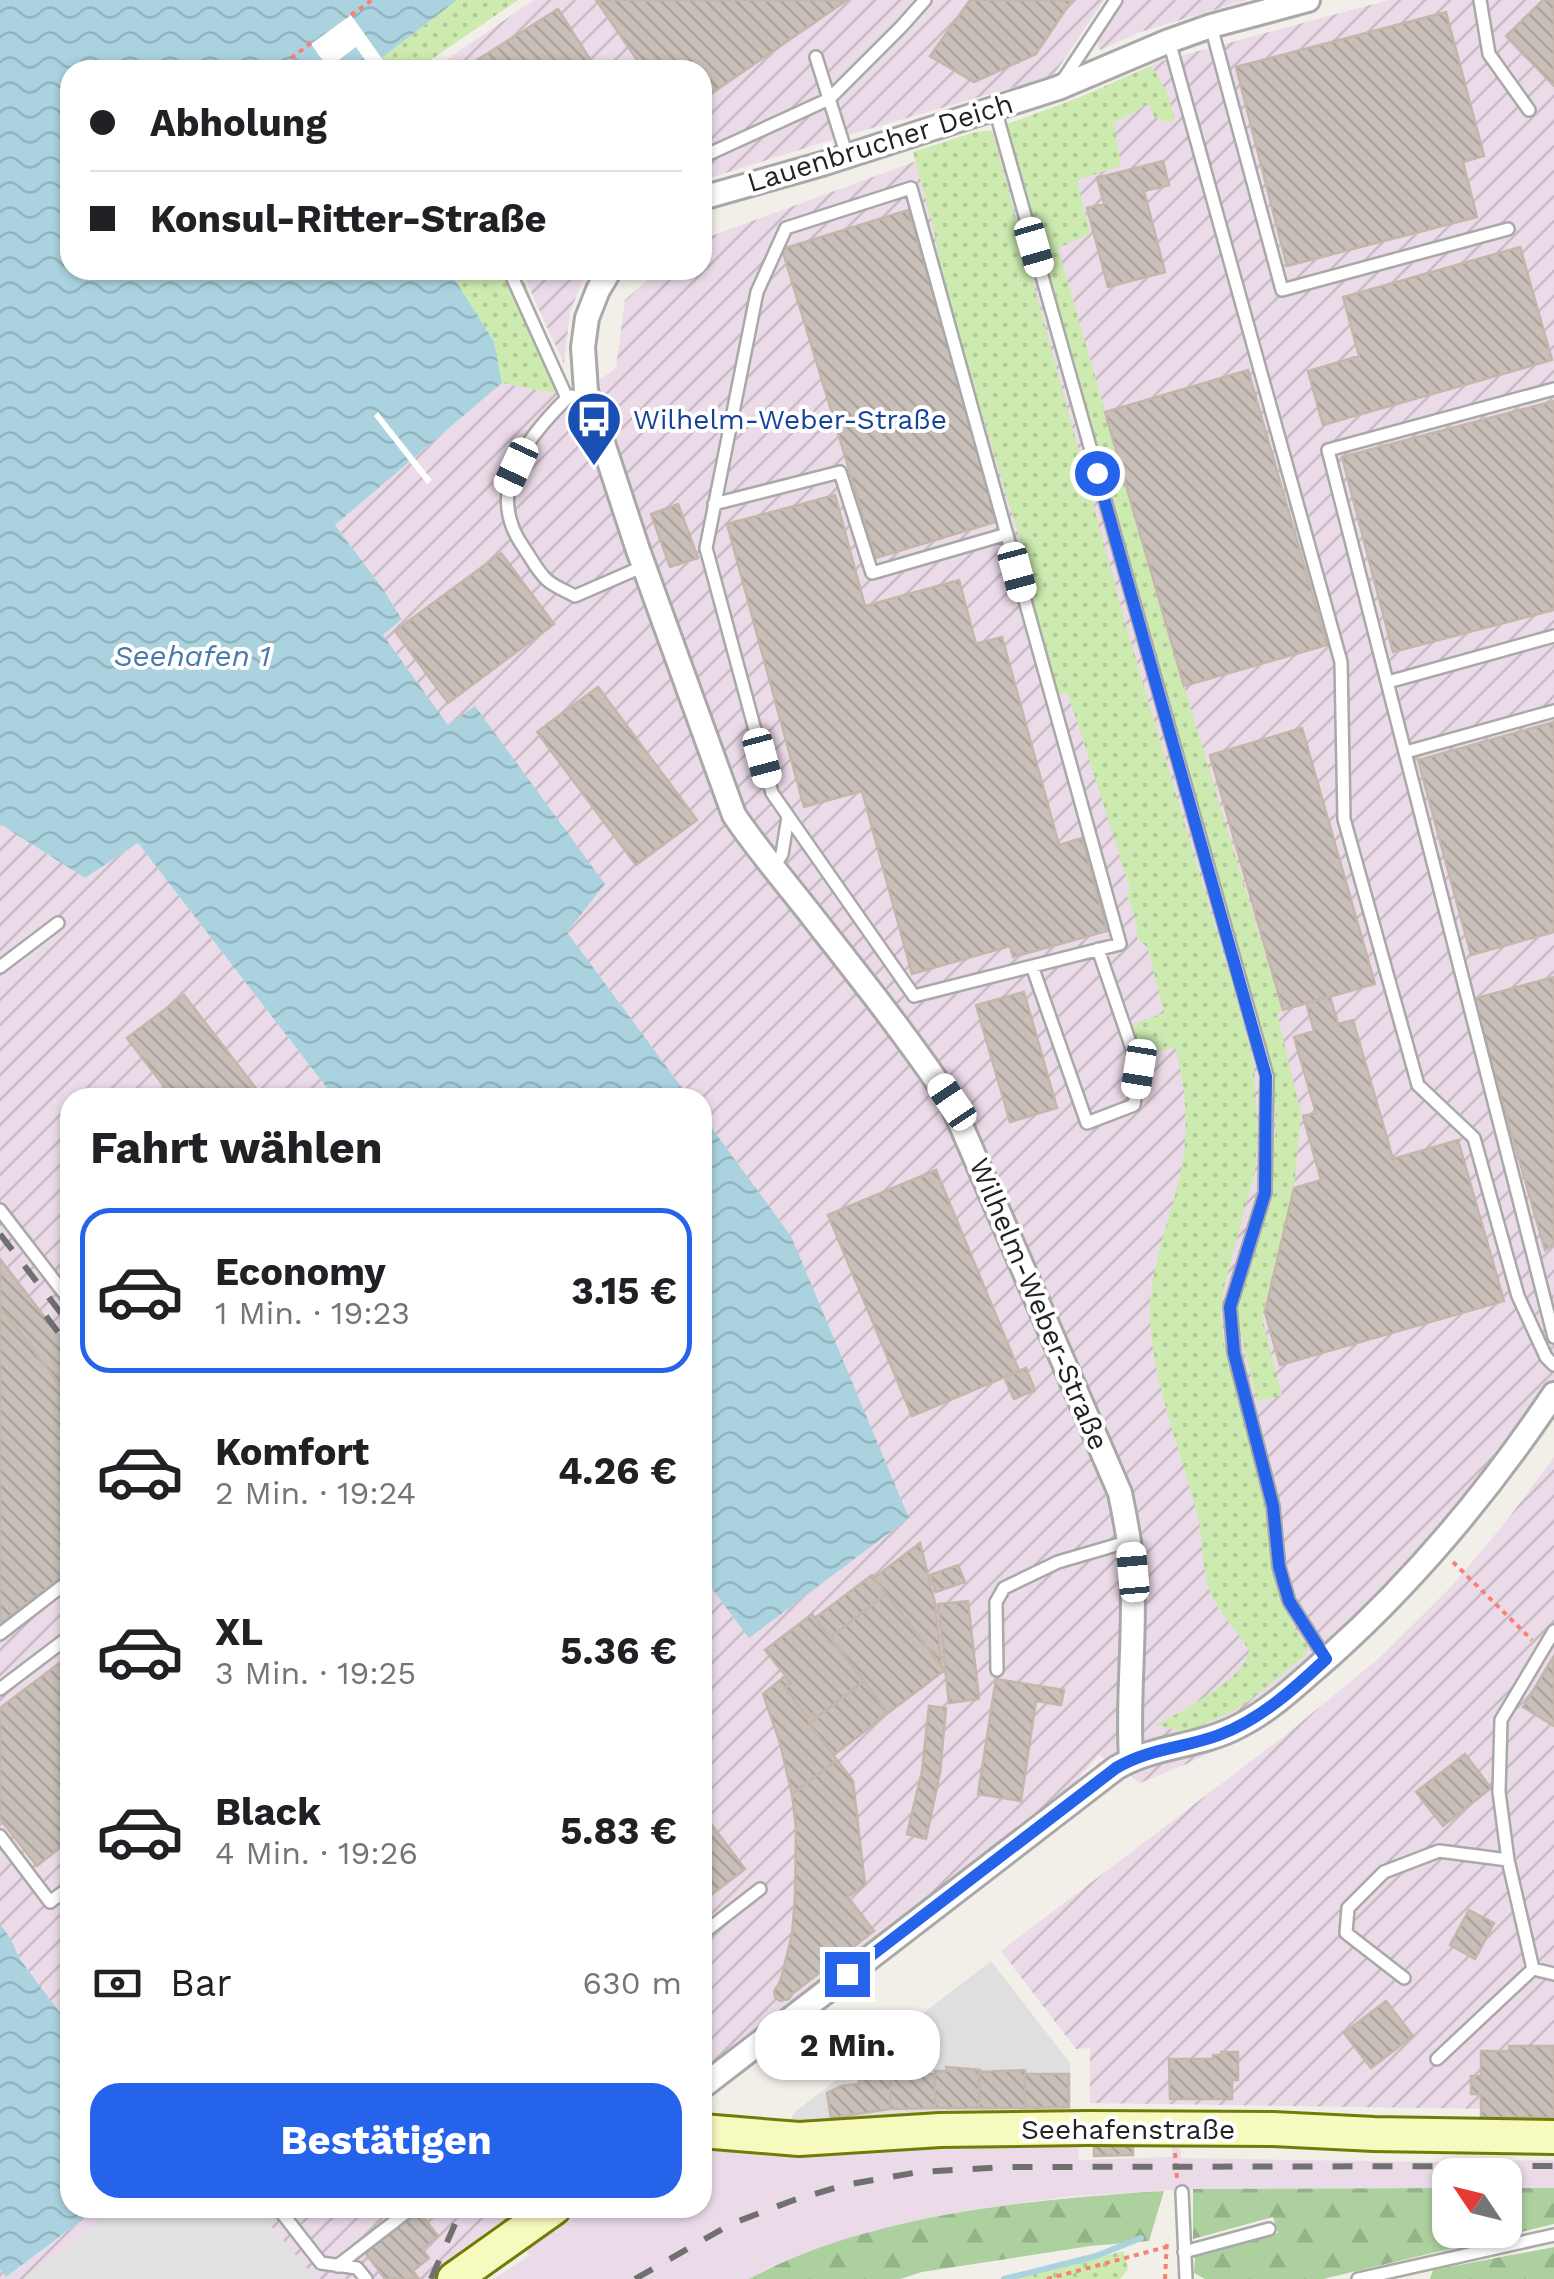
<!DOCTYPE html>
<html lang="de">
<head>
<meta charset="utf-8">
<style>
  :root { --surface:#fff; --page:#f6f6f6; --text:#202124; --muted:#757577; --line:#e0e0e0; --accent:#2563eb }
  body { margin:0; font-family:"Work Sans",sans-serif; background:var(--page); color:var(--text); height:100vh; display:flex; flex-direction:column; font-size:38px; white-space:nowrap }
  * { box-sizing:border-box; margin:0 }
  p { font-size:32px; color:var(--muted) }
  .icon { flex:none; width:55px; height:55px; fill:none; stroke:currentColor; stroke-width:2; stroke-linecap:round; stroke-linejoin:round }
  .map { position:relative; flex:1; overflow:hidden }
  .panel { position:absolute; left:60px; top:1088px; width:652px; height:1130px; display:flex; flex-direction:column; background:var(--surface); border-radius:30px; box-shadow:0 2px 8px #0004 }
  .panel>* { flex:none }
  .guide { position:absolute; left:60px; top:60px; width:652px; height:220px; border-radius:30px; box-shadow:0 2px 8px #0004; display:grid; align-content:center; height:220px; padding:0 30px; background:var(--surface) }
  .needle { width:65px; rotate:305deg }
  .controls { position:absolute; left:1432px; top:2158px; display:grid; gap:20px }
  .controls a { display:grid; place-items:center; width:90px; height:90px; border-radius:20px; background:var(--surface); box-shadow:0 2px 8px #0004; font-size:50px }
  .end { position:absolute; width:45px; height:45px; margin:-22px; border:12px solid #2563eb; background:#fff; box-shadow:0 0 0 5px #fff }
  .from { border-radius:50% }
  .bubble { position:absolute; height:70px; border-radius:30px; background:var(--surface); box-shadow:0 2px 8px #0004; font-size:32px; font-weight:700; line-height:70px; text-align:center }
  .car { position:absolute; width:30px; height:60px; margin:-30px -15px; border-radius:12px; box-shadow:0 0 8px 2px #0007; background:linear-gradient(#fff 24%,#345 0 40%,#fff 0 76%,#345 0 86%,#fff 0) }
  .guide b { display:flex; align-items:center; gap:35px; height:95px; font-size:38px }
  .guide b+b { border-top:2px solid var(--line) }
  .guide i { width:25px; height:25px; background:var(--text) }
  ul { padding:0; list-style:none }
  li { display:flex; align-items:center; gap:30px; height:165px; margin:0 20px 15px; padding:0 10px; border:5px solid transparent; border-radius:30px }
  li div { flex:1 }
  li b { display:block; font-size:38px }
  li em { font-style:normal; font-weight:700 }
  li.current { border-color:var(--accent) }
  li>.icon { width:90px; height:90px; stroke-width:1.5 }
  h2 { padding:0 30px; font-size:45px; line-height:120px }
  .pay { display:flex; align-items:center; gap:25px; height:110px; padding:0 30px; font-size:38px }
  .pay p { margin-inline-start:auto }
  .primary-button { display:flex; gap:20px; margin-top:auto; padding:20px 30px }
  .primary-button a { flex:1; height:115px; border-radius:30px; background:var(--accent); color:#fff; font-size:40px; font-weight:700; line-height:115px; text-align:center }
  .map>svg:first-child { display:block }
  .residential { fill:#e0dfdf }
  .industrial { fill:url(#industrial-furrows) }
  .railway { fill:#ebdbe8 }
  .grass { fill:url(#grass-dots) }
  .forest { fill:url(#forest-firs) }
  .parking { fill:#e2e2e2 }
  .water { fill:url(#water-waves) }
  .pier { fill:#fff }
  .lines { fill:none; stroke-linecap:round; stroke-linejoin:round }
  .stream { stroke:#aad3df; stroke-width:6 }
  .building { fill:url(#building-back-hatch); stroke:#c4b6ab; stroke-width:2.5 }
  .service-casing { stroke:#a9a9a9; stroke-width:16 }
  .minor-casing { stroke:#a9a9a9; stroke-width:28 }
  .secondary-casing { stroke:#707d05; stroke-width:38 }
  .path { stroke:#fa8072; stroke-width:4; stroke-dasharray:5 5; stroke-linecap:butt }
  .service { stroke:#fff; stroke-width:11 }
  .minor { stroke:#fff; stroke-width:22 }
  .secondary { stroke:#f7fabf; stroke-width:32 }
  .rail { stroke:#707070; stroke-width:6; stroke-dasharray:20 20; stroke-linecap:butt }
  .route { stroke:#2563eb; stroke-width:12 }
  .labels { text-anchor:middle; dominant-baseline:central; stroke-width:8; stroke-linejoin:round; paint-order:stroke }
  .street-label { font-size:28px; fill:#222; stroke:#fff }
  .transit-label { font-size:28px; fill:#164399; stroke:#fff; text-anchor:start }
  .water-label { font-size:30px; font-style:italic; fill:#4a7aab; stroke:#fff }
</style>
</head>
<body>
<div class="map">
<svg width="1554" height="2279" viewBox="0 0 1554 2279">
  <defs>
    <pattern id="industrial-furrows" width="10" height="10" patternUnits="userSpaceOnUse" patternTransform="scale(2.5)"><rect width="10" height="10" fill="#ebdbe8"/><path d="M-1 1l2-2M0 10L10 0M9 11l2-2" fill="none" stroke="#c9bcc7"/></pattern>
    <pattern id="grass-dots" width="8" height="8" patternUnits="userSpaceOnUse" patternTransform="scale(2.5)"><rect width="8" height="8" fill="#cdebb0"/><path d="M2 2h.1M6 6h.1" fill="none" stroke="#b0c997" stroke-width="1.8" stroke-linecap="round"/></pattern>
    <pattern id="forest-firs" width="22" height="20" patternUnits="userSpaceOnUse" patternTransform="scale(2.5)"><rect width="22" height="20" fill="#add19e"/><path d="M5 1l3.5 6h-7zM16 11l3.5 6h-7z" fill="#95b388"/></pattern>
    <pattern id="water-waves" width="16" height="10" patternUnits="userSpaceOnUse" patternTransform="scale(2.5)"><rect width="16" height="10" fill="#aad3df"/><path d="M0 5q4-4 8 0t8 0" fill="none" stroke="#92b5bf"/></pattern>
    <pattern id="building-back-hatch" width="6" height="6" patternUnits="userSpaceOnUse" patternTransform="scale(2.5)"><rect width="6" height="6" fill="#c7bfb8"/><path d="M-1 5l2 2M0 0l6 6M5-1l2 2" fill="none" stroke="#aba49e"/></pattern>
  </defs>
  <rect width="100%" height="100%" fill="#f2efe9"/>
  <path class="residential" d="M991,1961L1070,2063V2118L785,2128L796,2111Z"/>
  <path class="industrial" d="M534,0H1104L1053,76L841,137L703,180L702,70H431Z
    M1126,0H1248L1140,32L1100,50L1097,40Z
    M1389,0H1554V1408L1479,1508L1242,1737L1189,1763L1140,1783L1099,1755L1064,1794L703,2070V1577L750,1637L791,1236L703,1116L702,1098L689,1097L567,932L475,707L448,725L382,634L402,618L383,589L335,525L502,383L576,397L616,368L625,300L659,270H702L703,239L1037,117L1161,61Z
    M521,270H588L570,311L564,364Z
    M0,824L85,878L138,843L334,1097L70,1098V2026L19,1958L11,1939L0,1924Z
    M1554,1457V2110L1090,2103V2048L1076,2049L1001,1951L1283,1737L1378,1659L1451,1587L1508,1519Z
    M98,2208H523L429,2279H0V2270L6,2277Z"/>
  <path class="railway" d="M962,2140H1078L1079,2160L1172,2157V2147H1180L1181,2158L1428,2162L1554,2160V2188H1505V2175H1450V2188L1193,2189L1073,2196L1004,2205L900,2225L834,2243L774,2265L749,2279H493L529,2256L526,2250L587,2208H702L703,2151L717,2150L776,2154Z"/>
  <path class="grass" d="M457,0H518L416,70H366Z
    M1151,66L1166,89L1175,120L1168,122L1154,117L1149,104L1114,123L1121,166L1077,180L1090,234L1058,248L1184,686L1282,1010L1277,1013L1301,1113L1295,1180L1262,1317L1282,1395L1257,1402L1236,1314L1269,1177L1276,1128L1274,1083L1263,1032L1159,677L1007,124L1078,98Z
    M992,130L1127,629L1237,1000L1254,1065L1258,1136L1255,1171L1224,1287L1221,1313L1224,1344L1265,1486L1269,1541L1279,1593L1294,1627L1308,1648L1304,1652L1306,1655L1253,1698L1232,1712L1185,1732L1156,1725C1182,1710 1244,1681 1249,1650C1236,1628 1215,1610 1208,1586C1201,1561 1203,1534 1196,1510C1179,1444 1144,1362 1151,1294C1155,1256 1169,1220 1178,1183C1190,1138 1187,1092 1175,1047L1142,1056L1133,1024L1164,1013L1147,947L1137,939C1138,921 1133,910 1126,895L1130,888L1068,694L1056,693L1021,568L1024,553L946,294L933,227L913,152L975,132Z
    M449,270H520L567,387L576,397L502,383L494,342Z
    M1124,2251L1128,2269L1120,2279H1013Z"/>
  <path class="forest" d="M1450,2188V2230H1505V2188H1554V2224L1323,2279H1205L1194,2273L1195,2256L1260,2235L1278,2233L1273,2217L1193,2239V2189Z
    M1164,2191L1149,2241L1090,2246L922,2272L900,2279H749C866,2215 1031,2199 1164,2191Z
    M1554,2247V2279H1430L1433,2270Z"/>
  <path class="parking" d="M117,2208H256L316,2279H24Z"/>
  <path class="water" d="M0,0H457L366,70H70V270H449L494,342L502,383L335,525L383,589L402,619L383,635L448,725L475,706L605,884L567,932L689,1097H334L138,843L85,878L0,824Z
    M703,1116L791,1236L909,1518L749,1638L703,1577Z
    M0,1924L11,1939L19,1958L70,2026V2208H98L6,2277L0,2270Z"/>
  <path class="pier" d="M351,15L390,70H372L356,47L328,68L311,44Z
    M378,412L432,480L427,484L374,416Z"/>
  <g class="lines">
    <path class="stream" d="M1004,2279L1096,2256L1141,2238"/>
  </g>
  <path class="building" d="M596,0H847L702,100V70H644Z
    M970,0H1072L1036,54L974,82L930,56Z
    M1543,0H1554V86L1506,36Z
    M558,9L597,70H461Z
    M1446,12L1484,156L1463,162L1477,217L1287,266L1236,67Z
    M1163,161L1169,185L1144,191L1165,272L1108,287L1087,208L1104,204L1097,178Z
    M908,210L1002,520L876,558L782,249Z
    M1520,247L1552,360L1323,425L1308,371L1359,356L1343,297Z
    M1248,370L1327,645L1184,686L1105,412Z
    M1554,401V610L1393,652L1342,457Z
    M835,495L865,606L959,580L976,644L1002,637L1059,845L1082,838L1107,931L1013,957L1010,946L912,974L862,791L804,807L727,524Z
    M678,504L698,558L670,567L651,514Z
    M501,553L554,624L448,703L395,631Z
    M598,687L697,820L636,865L537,732Z
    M1554,722V932L1471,955L1418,760Z
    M1302,728L1375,984L1283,1010L1210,755Z
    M1554,977V1244L1545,1250L1473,999Z
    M1024,992L1057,1108L1010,1122L976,1005Z
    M184,995L261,1095L259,1098H173L127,1038Z
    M1330,996L1338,1024L1353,1020L1393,1159L1458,1140L1504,1301L1280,1365L1265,1312L1294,1188L1321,1180L1303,1116L1316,1113L1294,1037L1314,1031L1306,1003Z
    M936,1170L1019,1371L912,1416L828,1215Z
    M0,1259L70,1350V1398L0,1307Z
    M0,1307L70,1398V1570L0,1624Z
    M1026,1368L1035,1390L1014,1399L1004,1377Z
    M920,1543L935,1603L942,1667L874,1578Z
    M958,1565L965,1582L936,1592L930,1575Z
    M872,1575L886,1594L830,1638L815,1618Z
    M886,1594L945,1670L888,1713L830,1638Z
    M968,1601L979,1699L949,1703L938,1604Z
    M812,1614L864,1681L817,1717L814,1713L808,1718L785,1688L791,1683L765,1650Z
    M70,1655V1840L37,1866L0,1819V1708Z
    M1554,1656V1726L1523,1707Z
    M785,1676L791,1683L785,1688L808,1718L814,1713L817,1717L809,1724L837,1760L792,1794L780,1743L763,1694Z
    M996,1679L1064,1690L1061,1705L1036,1701L1021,1801L978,1794Z
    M864,1681L888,1713L834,1755L809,1724Z
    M929,1706L946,1708L940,1773L926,1839L907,1834L922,1771Z
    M1465,1754L1491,1788L1443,1826L1416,1792Z
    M837,1760L853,1781L865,1885L848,1897L874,1931L792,1994L789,1999L780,2001L775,1997L774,1991L779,1984L783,1971L792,1934L795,1897L796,1828L792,1794Z
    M702,1812L745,1869L702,1902Z
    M1469,1910L1494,1923L1475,1959L1450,1945Z
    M1386,2001L1413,2036L1371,2068L1344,2033Z
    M1509,2046H1554V2118H1481V2094H1471V2076H1481V2051H1509Z
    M1221,2052H1238V2080H1232V2099H1170L1169,2059H1213V2055H1221Z
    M946,2067L980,2070L979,2108H935V2071H947Z
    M1025,2070V2108H979V2072Z
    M935,2074V2108L890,2109V2078L897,2077V2075Z
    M1025,2074H1069V2107L1025,2108Z
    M858,2076H868L869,2080L890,2078V2109L831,2118L827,2093L841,2086L859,2084Z
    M1133,2142V2155L1094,2156V2143Z
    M418,2210L438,2236L422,2249L429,2258L413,2271L419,2279H385L364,2251Z"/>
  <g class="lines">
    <g class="service-casing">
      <path id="service" d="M1480,0L1489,54L1529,110
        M1211,26L1282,290L1508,229
        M1169,41L1341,662L1344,819L1418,1085L1474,1138L1518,1296L1546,1357L1554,1365
        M816,57L847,156
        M1063,80L1116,0
        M995,109L1267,1076L1265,1193L1230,1307L1234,1353L1273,1506L1279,1567L1289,1601L1326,1659
        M702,157L829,99L901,27L925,0
        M911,188L1120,944L914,996L772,793L706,548L757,292L786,228Z
        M509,270L567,398L572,396
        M1554,389L1328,450L1554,1337
        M567,398C526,439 483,491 524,548C531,558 538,572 547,580C555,587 566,591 575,596L644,566
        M714,504L840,472L872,573L1007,534
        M1388,682L1554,636
        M1406,752L1554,711
        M773,868L782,854L788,817
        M1032,966L1087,1123L1134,1105L1139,1069L1098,949
        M0,967L58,923
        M0,1210L70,1301
        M1554,1631L1501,1720L1499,1792L1508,1860L1533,1969L1554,1974
        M0,1634L70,1580
        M997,1670L996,1602L1004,1588L1058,1562L1130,1541
        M0,1689L70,1636
        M0,1836L50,1902L70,1887
        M702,1934L760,1889
        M1404,1978L1346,1933L1348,1908L1384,1872L1439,1851L1508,1860
        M1437,2059L1533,1969
        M1182,2192L1186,2279
        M278,2208L321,2263L357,2268L366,2279
        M1184,2252L1269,2229
        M337,2266L412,2208
        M1358,2279L1554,2235"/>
    </g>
    <g class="minor-casing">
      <path id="minor" d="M702,198L822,164L1058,88L1169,41L1211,26L1308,0
        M610,270L598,290L587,318L583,347L586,391L638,550L734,815C759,852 788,885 815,920C862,980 909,1039 951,1102L1120,1493C1125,1519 1131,1544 1132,1570C1136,1633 1127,1696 1131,1759
        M702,2087L1116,1768C1155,1745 1200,1747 1239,1726C1273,1709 1302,1680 1330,1656C1417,1578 1489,1491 1554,1394"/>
    </g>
    <g class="secondary-casing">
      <path id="secondary" d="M702,2131L799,2139L940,2130L1088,2128L1273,2129L1374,2134L1554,2137
        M454,2279L554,2208"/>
    </g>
    <path class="path" d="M351,15L372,0
      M275,70L311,43
      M1453,1562L1532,1640
      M1175,2153L1177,2178
      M1047,2279L1166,2247
      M1165,2279L1167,2239"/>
    <use href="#service" class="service"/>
    <use href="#minor" class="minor"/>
    <use href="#secondary" class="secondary"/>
    <path class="rail" d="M0,1234L70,1325
      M46,1316L70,1348
      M431,2279L462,2208
      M635,2279L731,2224L794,2200L845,2185L919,2172L1008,2167L1554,2166"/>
  </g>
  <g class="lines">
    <path class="route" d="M847,1974L1116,1768C1149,1748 1185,1748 1219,1735C1260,1720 1295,1688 1326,1659L1289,1601L1279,1566L1273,1506L1234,1353L1230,1307L1265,1193L1266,1076L1097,473"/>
  </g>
  <defs>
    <g id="bus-pin" transform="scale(2.875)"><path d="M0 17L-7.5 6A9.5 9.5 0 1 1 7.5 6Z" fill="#1a4fb4" stroke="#fff"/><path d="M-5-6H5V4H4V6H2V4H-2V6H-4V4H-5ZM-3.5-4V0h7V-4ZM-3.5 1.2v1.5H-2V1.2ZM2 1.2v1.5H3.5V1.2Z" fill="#fff"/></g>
  </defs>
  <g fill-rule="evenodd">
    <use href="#bus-pin" x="594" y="419"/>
  </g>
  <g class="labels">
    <g class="street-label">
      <text transform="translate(880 143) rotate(-17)">Lauenbrucher Deich</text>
      <text transform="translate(1039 1304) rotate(67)">Wilhelm-Weber-Straße</text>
      <text x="1128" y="2129">Seehafenstraße</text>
    </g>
    <g class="transit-label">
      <text x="633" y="419">Wilhelm-Weber-Straße</text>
    </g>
    <g class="water-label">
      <text x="192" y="655">Seehafen 1</text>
    </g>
  </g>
</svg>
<div class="controls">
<a><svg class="needle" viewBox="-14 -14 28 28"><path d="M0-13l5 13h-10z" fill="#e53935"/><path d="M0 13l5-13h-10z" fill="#757577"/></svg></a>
</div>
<i class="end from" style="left:1097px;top:473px"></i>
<i class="end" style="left:847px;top:1974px"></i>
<div class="bubble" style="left:755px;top:2010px;width:185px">2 Min.</div>
<i class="car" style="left:1034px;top:247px;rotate:164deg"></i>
<i class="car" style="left:516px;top:467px;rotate:205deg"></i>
<i class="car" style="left:1017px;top:572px;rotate:165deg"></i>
<i class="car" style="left:762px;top:758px;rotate:165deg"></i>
<i class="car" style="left:1139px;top:1069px;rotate:189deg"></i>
<i class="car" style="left:952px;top:1102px;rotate:326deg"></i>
<i class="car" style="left:1133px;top:1572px;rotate:355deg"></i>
<div class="guide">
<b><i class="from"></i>Abholung</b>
<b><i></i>Konsul-Ritter-Straße</b>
</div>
<section class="panel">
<h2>Fahrt wählen</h2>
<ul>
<li class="current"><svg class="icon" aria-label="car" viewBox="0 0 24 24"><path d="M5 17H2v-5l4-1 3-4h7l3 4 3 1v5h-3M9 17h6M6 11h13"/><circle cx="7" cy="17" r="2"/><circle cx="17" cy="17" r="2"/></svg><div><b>Economy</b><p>1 Min. · 19:23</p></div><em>3.15 €</em></li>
<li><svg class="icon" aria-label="car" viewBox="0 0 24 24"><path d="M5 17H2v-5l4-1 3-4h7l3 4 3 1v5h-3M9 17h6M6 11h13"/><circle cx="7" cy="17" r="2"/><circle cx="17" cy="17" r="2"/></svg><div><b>Komfort</b><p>2 Min. · 19:24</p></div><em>4.26 €</em></li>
<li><svg class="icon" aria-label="car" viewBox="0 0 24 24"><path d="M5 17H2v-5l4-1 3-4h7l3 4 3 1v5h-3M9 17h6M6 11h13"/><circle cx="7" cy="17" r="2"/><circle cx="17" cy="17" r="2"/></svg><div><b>XL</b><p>3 Min. · 19:25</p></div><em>5.36 €</em></li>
<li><svg class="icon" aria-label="car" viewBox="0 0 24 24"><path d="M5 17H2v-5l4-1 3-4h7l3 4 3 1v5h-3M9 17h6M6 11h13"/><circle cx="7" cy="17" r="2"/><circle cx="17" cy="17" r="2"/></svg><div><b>Black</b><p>4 Min. · 19:26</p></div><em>5.83 €</em></li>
</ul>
<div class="pay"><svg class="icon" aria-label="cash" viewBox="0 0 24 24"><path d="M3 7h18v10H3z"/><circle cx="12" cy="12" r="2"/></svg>Bar<p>630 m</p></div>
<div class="primary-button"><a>Bestätigen</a></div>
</section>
</div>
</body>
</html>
